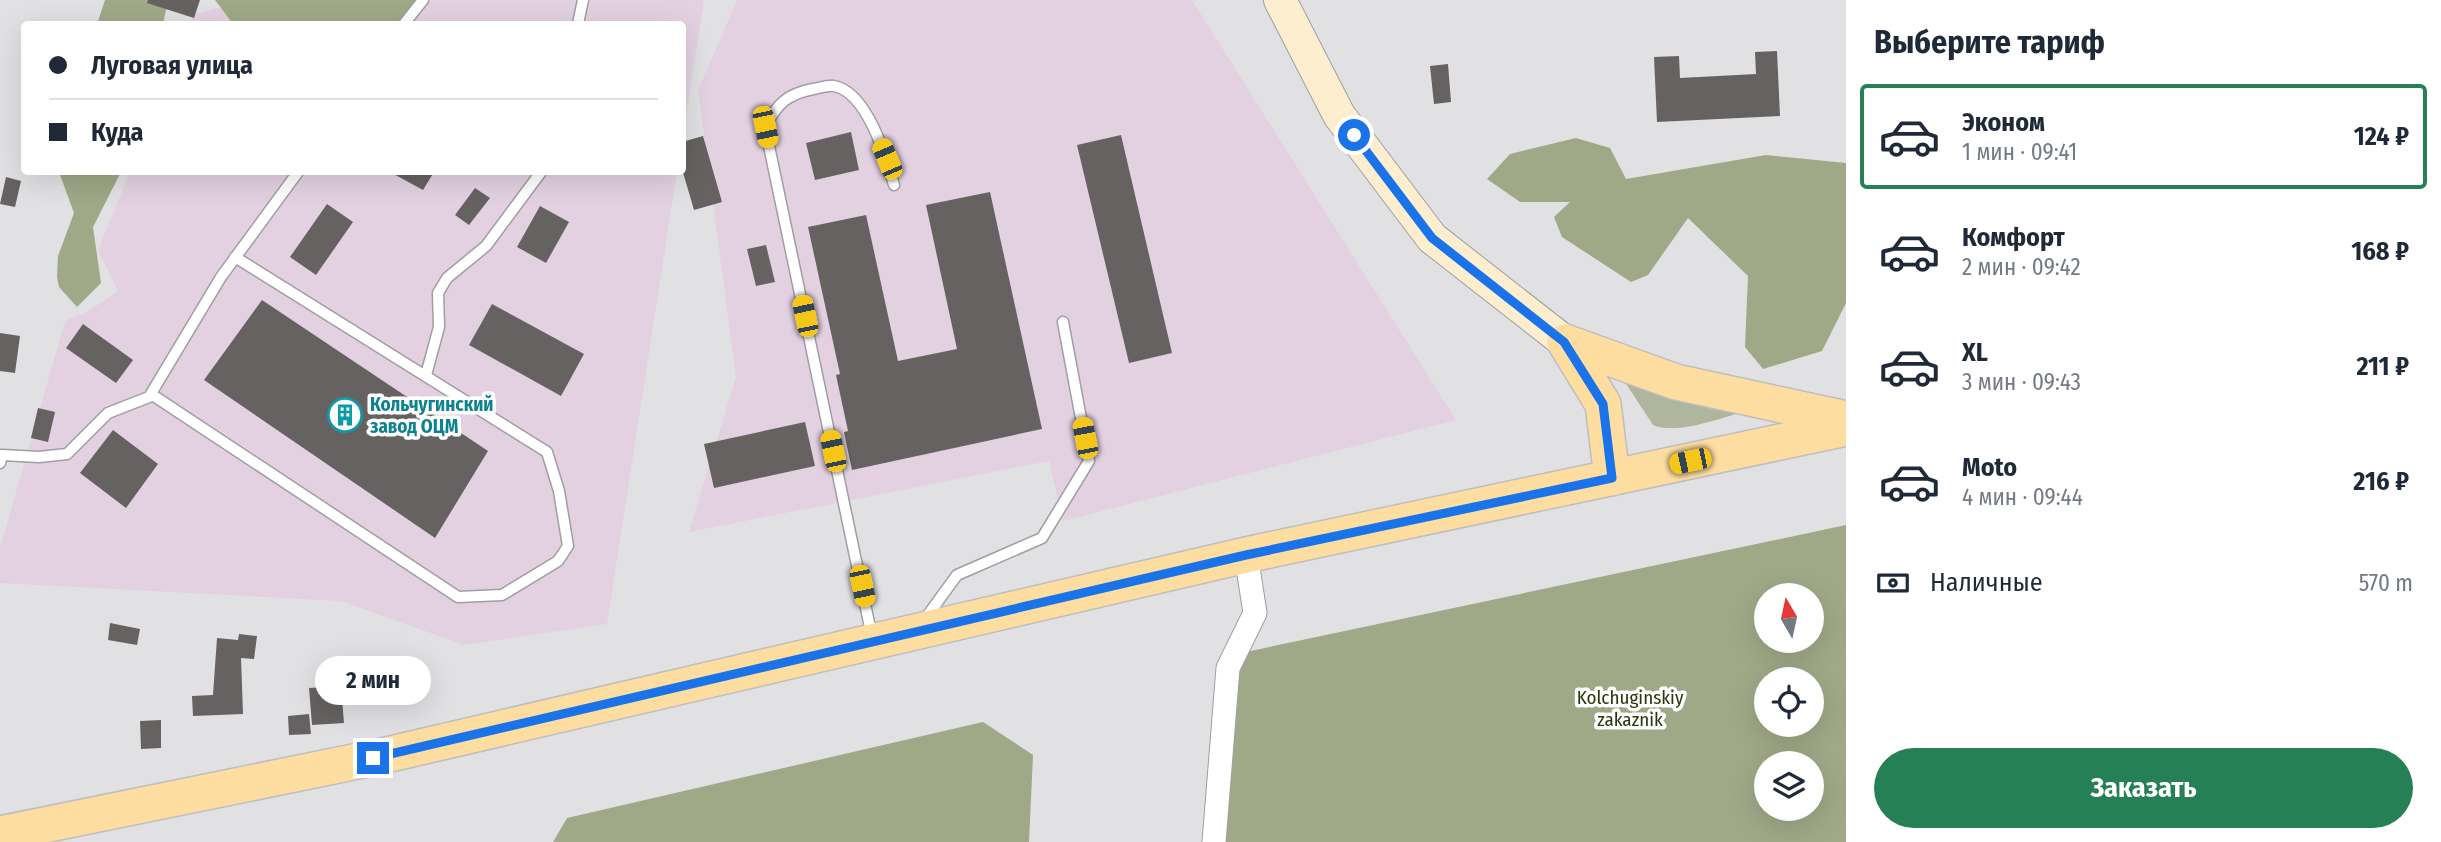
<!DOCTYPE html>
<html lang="ru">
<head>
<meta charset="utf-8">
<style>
  :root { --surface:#fff; --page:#f6f6f7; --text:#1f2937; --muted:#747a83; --line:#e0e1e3; --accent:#258056 }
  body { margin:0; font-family:"Fira Sans Condensed",sans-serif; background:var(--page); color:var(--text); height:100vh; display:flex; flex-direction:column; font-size:26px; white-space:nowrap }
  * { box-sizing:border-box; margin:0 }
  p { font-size:23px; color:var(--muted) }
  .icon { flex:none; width:38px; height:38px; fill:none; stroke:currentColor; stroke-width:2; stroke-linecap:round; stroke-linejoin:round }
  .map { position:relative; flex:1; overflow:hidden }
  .sheet { display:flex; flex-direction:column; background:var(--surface); width:595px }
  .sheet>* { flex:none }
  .top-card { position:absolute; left:21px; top:21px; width:665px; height:154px; border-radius:7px; box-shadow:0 7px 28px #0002; display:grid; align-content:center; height:154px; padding:0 28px; background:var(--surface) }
  .needle { width:46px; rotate:351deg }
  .fabs { position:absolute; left:1754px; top:583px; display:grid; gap:14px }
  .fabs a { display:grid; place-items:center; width:70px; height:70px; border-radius:50%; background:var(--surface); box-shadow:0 7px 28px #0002; font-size:35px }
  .end { position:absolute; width:32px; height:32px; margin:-16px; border:9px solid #1a73e8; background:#fff; box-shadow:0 0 0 4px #fff }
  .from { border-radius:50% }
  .bubble { position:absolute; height:49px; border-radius:24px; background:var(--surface); box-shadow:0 7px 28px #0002; font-size:23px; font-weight:700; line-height:49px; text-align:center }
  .car { position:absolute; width:21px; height:42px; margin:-21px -10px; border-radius:9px; box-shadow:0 0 5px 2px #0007; background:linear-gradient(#f5c518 24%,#345 0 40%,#f5c518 0 76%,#345 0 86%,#f5c518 0) }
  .top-card b { display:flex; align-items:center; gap:24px; height:66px; font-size:26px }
  .top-card b+b { border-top:2px solid var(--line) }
  .top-card i { width:18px; height:18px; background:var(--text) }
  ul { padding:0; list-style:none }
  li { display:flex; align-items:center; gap:21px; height:105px; margin:0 14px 10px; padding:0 14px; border:4px solid transparent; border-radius:7px }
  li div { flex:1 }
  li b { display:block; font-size:26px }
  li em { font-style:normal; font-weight:700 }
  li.selected { border-color:var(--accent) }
  li>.icon { width:63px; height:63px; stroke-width:1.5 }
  h2 { padding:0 28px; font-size:32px; line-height:84px }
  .pay { display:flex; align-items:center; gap:18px; height:77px; padding:0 28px; font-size:26px }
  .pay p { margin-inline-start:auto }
  .cta { display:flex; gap:14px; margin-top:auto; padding:14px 28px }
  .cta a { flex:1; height:80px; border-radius:42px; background:var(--accent); color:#fff; font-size:28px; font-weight:700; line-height:80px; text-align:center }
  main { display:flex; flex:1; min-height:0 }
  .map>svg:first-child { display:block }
  .industrial { fill:#e3d1e2 }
  .green { fill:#afb69d }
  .forest { fill:#9fa887; fill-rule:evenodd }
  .building { fill:#656261 }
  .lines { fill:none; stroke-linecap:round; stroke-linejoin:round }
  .lane-casing { stroke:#9f9fa2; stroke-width:13 }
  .street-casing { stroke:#9f9fa2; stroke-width:25 }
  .secondary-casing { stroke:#9f9fa2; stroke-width:34 }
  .primary-casing { stroke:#bebebf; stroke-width:38 }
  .lane { stroke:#fff; stroke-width:10 }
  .street { stroke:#fff; stroke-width:23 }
  .secondary { stroke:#feeed0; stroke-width:32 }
  .primary { stroke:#fedda1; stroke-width:35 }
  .route { stroke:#1a73e8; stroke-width:9 }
  .labels { text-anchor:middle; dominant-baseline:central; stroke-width:7; stroke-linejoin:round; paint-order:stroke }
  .culture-label { font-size:19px; font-weight:bold; fill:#0d838f; stroke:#fff; text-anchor:start }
  .park-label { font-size:19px; fill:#2d350c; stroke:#fff }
</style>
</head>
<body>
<main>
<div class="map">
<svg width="1846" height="842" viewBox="0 0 1846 842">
  <rect width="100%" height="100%" fill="#e1e1e4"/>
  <path class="industrial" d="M251,0H704L683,137L682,24H190L194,14Z
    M737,0H1192L1456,420L1063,521L1049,461L689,532L736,377L698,90Z
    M130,172H677L607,624L464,645L341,601L0,583V548L65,321L87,312L118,291L98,250Z"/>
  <path class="green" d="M1621,376L1758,407C1730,415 1679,436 1653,425Z"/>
  <path class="forest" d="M105,0H168L163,24H97Z
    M215,0H418L400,24H233Z
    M1576,138L1610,148L1626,179L1766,155L1846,163V303L1822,351L1763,369L1745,347L1748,276L1688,218L1648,275L1631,282L1562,237L1554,217L1570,202H1520L1487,179L1510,154Z
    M59,172H121L93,227L101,283L77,307L59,287L57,277L58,256L74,213Z
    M1846,525V842H1208L1222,657ZM1766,595H1811V640H1766ZM1766,679H1811V724H1766ZM1766,763H1811V808H1766Z
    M983,722L1033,755L1029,842H553L567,818Z"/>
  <path class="building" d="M148,0H200L194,18L147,3Z
    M1777,51L1780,116L1657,122L1654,57L1679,56L1680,78L1756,74L1755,52Z
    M1448,64L1451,102L1434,104L1430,66Z
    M851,132L859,170L815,180L806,143Z
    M1121,135L1172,353L1129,363L1077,145Z
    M703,136L722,202L694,210L682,169V142Z
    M390,172H434L423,190Z
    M6,177L21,181L15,207L0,204Z
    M475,188L490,198L469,225L455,215Z
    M990,192L1042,429L852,470L844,432L848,431L836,375L840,374L808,227L866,215L898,361L957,349L926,205Z
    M327,204L353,222L316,275L290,257Z
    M540,206L569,222L546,263L517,247Z
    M766,245L775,282L756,286L747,249Z
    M262,300L488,451L435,538L204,380Z
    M492,304L584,354L561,396L469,345Z
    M83,324L133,360L116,383L66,348Z
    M0,333L20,336L15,373L0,371Z
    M38,408L55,412L48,442L31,438Z
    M805,422L815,466L714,488L704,444Z
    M113,430L158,464L126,508L80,473Z
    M110,623L140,629L137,645L108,640Z
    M239,634L257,636L254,659L241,658L243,714L193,716L192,696L213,695L217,638L238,640Z
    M341,686L344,723L312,725L309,688Z
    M309,714L311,734L289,735L288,716Z
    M161,720V748L141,749L140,721Z"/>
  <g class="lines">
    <g class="lane-casing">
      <path id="lane" d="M404,24L423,0
        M578,24L583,0
        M426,375L439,327L438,293L447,278L486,246L541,172
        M151,394L458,597L502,595L558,561L568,546L559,491L547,452L235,257
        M0,463L2,455L39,457L67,454L108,413L149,397L221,277L298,172
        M925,619L957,575L1042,538L1089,461L1063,322
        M872,637L765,127C777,104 787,94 813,89C819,88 829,85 834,86C867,92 886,157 894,185"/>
    </g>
    <g class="street-casing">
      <path id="street" d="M1214,842L1228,668L1255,613L1246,555"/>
    </g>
    <g class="secondary-casing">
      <path id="secondary" d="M1280,0L1339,115L1432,238L1565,342"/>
    </g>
    <g class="primary-casing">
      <path id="primary" d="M1565,342L1676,382L1846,419
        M1565,342L1603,404L1612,478
        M0,834L373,758L1246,555L1846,428"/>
    </g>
    <use href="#lane" class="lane"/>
    <use href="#street" class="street"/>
    <use href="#secondary" class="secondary"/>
    <use href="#primary" class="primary"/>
  </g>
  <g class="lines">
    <path class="route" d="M373,758L1246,555L1612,478L1603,404L1564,342L1432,238L1354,135"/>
  </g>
  <defs>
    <g id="building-ring" transform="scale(1.75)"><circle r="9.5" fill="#fff" stroke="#0f9aa8" stroke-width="1.5"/><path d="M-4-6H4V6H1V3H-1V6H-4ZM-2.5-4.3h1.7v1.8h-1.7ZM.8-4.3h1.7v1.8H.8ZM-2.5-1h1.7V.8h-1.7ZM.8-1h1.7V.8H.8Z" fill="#0f9aa8"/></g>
  </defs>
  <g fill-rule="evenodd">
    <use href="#building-ring" x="345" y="415"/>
  </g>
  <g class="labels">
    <g class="culture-label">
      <text x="370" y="404">Кольчугинский<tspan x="370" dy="22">завод ОЦМ</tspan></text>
    </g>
    <g class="park-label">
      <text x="1630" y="697">Kolchuginskiy<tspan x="1630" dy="22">zakaznik</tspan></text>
    </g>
  </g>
</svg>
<div class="fabs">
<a><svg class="needle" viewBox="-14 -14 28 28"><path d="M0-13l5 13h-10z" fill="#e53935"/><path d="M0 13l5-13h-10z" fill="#747a83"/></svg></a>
<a><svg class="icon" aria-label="locate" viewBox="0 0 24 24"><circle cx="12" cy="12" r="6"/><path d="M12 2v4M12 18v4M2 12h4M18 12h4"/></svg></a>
<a><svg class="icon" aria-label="layers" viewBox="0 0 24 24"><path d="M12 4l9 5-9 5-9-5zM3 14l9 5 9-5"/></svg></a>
</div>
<i class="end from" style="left:1354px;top:135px"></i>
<i class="end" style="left:373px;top:758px"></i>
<div class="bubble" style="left:315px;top:656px;width:116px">2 мин</div>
<i class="car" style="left:765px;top:127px;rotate:168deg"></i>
<i class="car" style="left:887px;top:159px;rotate:337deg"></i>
<i class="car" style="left:805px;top:316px;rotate:348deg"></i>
<i class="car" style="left:1085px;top:438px;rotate:349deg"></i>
<i class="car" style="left:833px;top:451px;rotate:348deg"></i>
<i class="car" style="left:1690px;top:461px;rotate:258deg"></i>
<i class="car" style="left:862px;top:586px;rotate:168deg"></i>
<div class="top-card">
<b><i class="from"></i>Луговая улица</b>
<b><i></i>Куда</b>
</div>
</div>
<section class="sheet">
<h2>Выберите тариф</h2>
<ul>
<li class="selected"><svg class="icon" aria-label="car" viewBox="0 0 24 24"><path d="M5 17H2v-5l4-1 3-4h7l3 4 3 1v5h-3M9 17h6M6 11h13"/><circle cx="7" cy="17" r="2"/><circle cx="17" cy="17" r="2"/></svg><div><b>Эконом</b><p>1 мин · 09:41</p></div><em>124 ₽</em></li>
<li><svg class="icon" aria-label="car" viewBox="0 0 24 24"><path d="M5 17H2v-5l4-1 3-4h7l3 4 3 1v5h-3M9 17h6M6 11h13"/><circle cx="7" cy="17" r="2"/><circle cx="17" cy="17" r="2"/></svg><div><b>Комфорт</b><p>2 мин · 09:42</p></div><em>168 ₽</em></li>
<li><svg class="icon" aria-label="car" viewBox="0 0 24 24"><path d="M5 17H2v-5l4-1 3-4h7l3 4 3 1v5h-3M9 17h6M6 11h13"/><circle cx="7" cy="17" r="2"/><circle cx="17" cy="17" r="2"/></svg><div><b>XL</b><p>3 мин · 09:43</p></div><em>211 ₽</em></li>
<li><svg class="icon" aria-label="car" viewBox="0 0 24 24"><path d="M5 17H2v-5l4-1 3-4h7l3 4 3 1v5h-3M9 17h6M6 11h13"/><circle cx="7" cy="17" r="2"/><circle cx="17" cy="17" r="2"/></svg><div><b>Moto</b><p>4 мин · 09:44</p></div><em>216 ₽</em></li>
</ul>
<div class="pay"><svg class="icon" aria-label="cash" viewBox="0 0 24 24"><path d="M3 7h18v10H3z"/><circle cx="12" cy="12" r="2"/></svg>Наличные<p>570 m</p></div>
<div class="cta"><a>Заказать</a></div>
</section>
</main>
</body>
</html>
